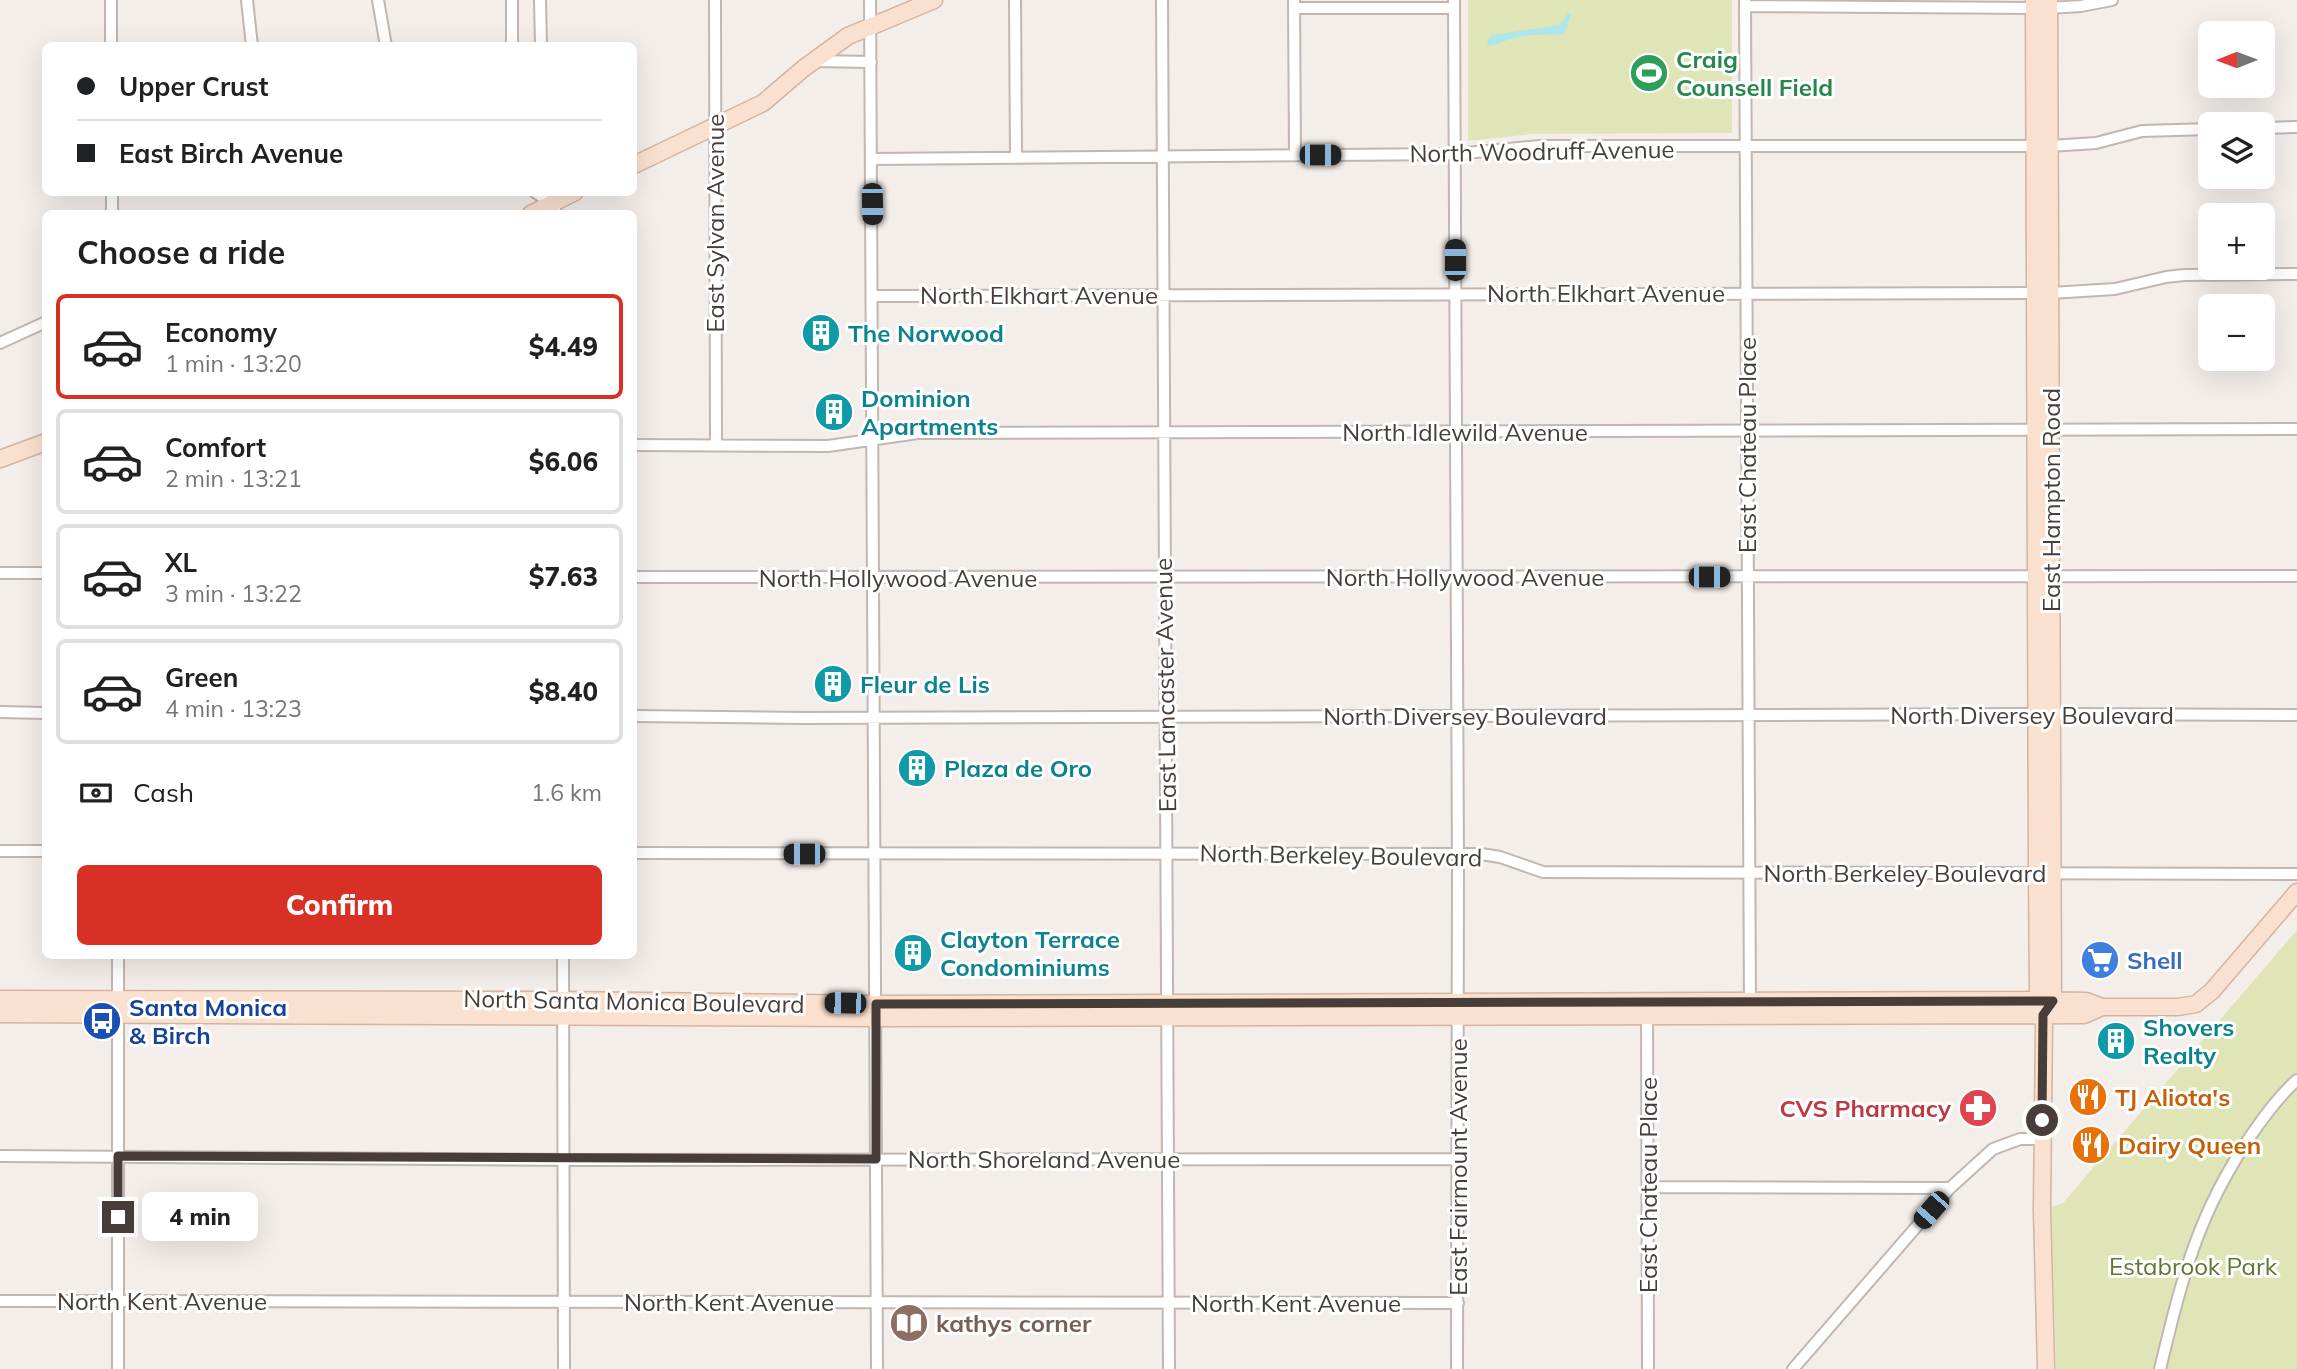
<!DOCTYPE html>
<html lang="en">
<head>
<meta charset="utf-8">
<style>
  :root { --surface:#fff; --page:#f6f6f6; --text:#202124; --muted:#757577; --line:#e0e0e0; --accent:#d93025 }
  body { margin:0; font-family:Mulish,sans-serif; background:var(--page); color:var(--text); height:100vh; display:flex; flex-direction:column; font-size:26px; white-space:nowrap }
  * { box-sizing:border-box; margin:0 }
  p { font-size:23px; color:var(--muted) }
  .icon { flex:none; width:38px; height:38px; fill:none; stroke:currentColor; stroke-width:2; stroke-linecap:round; stroke-linejoin:round }
  .map { position:relative; flex:1; overflow:hidden }
  .drawer { position:absolute; left:42px; top:210px; width:595px; height:749px; display:flex; flex-direction:column; background:var(--surface); border-radius:10px; box-shadow:0 7px 28px #0002 }
  .drawer>* { flex:none }
  .hud { position:absolute; left:42px; top:42px; width:595px; height:154px; border-radius:10px; box-shadow:0 7px 28px #0002; display:grid; align-content:center; height:154px; padding:0 35px; background:var(--surface) }
  .needle { width:46px; rotate:269deg }
  .fabs { position:absolute; left:2198px; top:21px; display:grid; gap:14px }
  .fabs a { display:grid; place-items:center; width:77px; height:77px; border-radius:10px; background:var(--surface); box-shadow:0 7px 28px #0002; font-size:35px }
  .end { position:absolute; width:32px; height:32px; margin:-16px; border:9px solid #483d39; background:#fff; box-shadow:0 0 0 4px #fff }
  .from { border-radius:50% }
  .bubble { position:absolute; height:49px; border-radius:10px; background:var(--surface); box-shadow:0 7px 28px #0002; font-size:23px; font-weight:800; line-height:49px; text-align:center }
  .car { position:absolute; width:21px; height:42px; margin:-21px -10px; border-radius:9px; box-shadow:0 0 5px 2px #0007; background:linear-gradient(#222 24%,#8ab4d8 0 40%,#222 0 76%,#8ab4d8 0 86%,#222 0) }
  .hud b { display:flex; align-items:center; gap:24px; height:66px; font-size:26px }
  .hud b+b { border-top:2px solid var(--line) }
  .hud i { width:18px; height:18px; background:var(--text) }
  ul { padding:0; list-style:none }
  li { display:flex; align-items:center; gap:21px; height:105px; margin:0 14px 10px; padding:0 21px; border:4px solid var(--line); border-radius:10px }
  li div { flex:1 }
  li b { display:block; font-size:26px }
  li em { font-style:normal; font-weight:800 }
  li.selected { border-color:var(--accent) }
  li>.icon { width:63px; height:63px; stroke-width:1.5 }
  h2 { padding:0 35px; font-size:32px; line-height:84px }
  .pay { display:flex; align-items:center; gap:18px; height:77px; padding:0 35px; font-size:26px }
  .pay p { margin-inline-start:auto }
  .action { display:flex; gap:14px; margin-top:auto; padding:14px 35px }
  .action a { flex:1; height:80px; border-radius:10px; background:var(--accent); color:#fff; font-size:28px; font-weight:800; line-height:80px; text-align:center }
  .map>svg:first-child { display:block }
  .green { fill:#e0e5b7 }
  .water { fill:#ade7eb }
  .lines { fill:none; stroke-linecap:round; stroke-linejoin:round }
  .street-casing { stroke:#c2b6b1; stroke-width:14 }
  .secondary-casing { stroke:#d3b4a0; stroke-width:19 }
  .street { stroke:#fff; stroke-width:10 }
  .secondary { stroke:#fae1cf; stroke-width:16 }
  .route { stroke:#483d39; stroke-width:9 }
  .labels { text-anchor:middle; dominant-baseline:central; stroke-width:6; stroke-linejoin:round; paint-order:stroke }
  .leisure-label { font-size:24px; font-weight:bold; fill:#27864d; stroke:#fff; text-anchor:start }
  .street-label { font-size:24px; fill:#483d39; stroke:#fff }
  .culture-label { font-size:24px; font-weight:bold; fill:#0d838f; stroke:#fff; text-anchor:start }
  .shop-label { font-size:24px; font-weight:bold; fill:#366cbe; stroke:#fff; text-anchor:start }
  .transit-label { font-size:24px; font-weight:bold; fill:#164399; stroke:#fff; text-anchor:start }
  .food-label { font-size:24px; font-weight:bold; fill:#c56008; stroke:#fff; text-anchor:start }
  .health-label { font-size:24px; font-weight:bold; fill:#be3a42; stroke:#fff; text-anchor:end }
  .park-label { font-size:24px; fill:#627531; stroke:#fff }
  .education-label { font-size:24px; font-weight:bold; fill:#785e54; stroke:#fff; text-anchor:start }
</style>
</head>
<body>
<div class="map">
<svg width="2297" height="1369" viewBox="0 0 2297 1369">
  <rect width="100%" height="100%" fill="#f4eeeb"/>
  <path class="green" d="M1468,0H1732V133L1532,134L1468,141Z
    M2297,930V1369H2056L2051,1207L2063,1203Z"/>
  <path class="water" d="M1568,13L1571,15L1564,34C1549,35 1534,34 1519,37C1508,38 1500,45 1487,46L1488,39L1492,35L1560,25Z"/>
  <g class="lines">
    <g class="street-casing">
      <path id="street" d="M111,0V46
        M247,0L252,46
        M378,0L386,46
        M512,0V46
        M540,0L541,46
        M715,0L716,445
        M870,0L877,1369
        M1015,0L1016,157
        M1162,0L1169,1369
        M1294,0L1295,155
        M1454,0L1458,865L1457,1369
        M1745,0L1750,1005
        M1745,6L2049,8L2081,6L2112,0
        M1294,8H1454
        M813,61L871,62
        M2263,128L2297,127
        M871,159L1455,154L1540,146H2050L2096,143L2142,131L2210,129
        M112,192V214
        M535,192L552,204
        M550,192L556,214
        M872,296L2051,293L2115,289L2166,277L2184,275L2297,274
        M0,343L46,322
        M634,445L828,446L918,433L2297,429
        M0,573H46
        M634,577L2297,576
        M0,712L46,713
        M634,716L803,718L2060,714L2297,715
        M0,851H46
        M634,853L1481,854L1500,857L1543,872L2297,874
        M563,956L564,1369
        M1647,1011L1648,1369
        M0,1156L575,1160L1457,1159
        M1649,1187L1950,1188
        M0,1301L1458,1303
        M118,1369V956
        M1793,1369L1950,1188L1993,1149L2020,1139H2042
        M2160,1369C2182,1278 2198,1212 2252,1134C2265,1115 2280,1095 2297,1080"/>
    </g>
    <g class="secondary-casing">
      <path id="secondary" d="M2034,0L2037,872L2038,1000L2044,1025L2042,1209L2046,1369
        M634,165L763,103L804,68L848,36L934,0
        M531,214L575,192
        M0,459L46,442
        M0,999L563,1000L876,1004L2029,1000L2086,1001L2102,1007H2178L2196,1004L2212,991L2297,892
        M2049,1007L2053,1001L2049,0
        M0,1014L876,1018L2084,1015L2102,1007"/>
    </g>
    <use href="#street" class="street"/>
    <use href="#secondary" class="secondary"/>
  </g>
  <g class="lines">
    <path class="route" d="M118,1217V1156L876,1159V1004L2053,1001L2043,1015L2042,1120"/>
  </g>
  <defs>
    <g id="stadium-disc" transform="scale(2.0125)"><circle r="9.5" fill="#2e9e5b" stroke="#fff"/><path d="M0-5a6.5 5 0 1 0 0 10a6.5 5 0 1 0 0-10ZM-3.5-1.8h7v3.6h-7Z" fill="#fff"/></g>
    <g id="building-disc" transform="scale(2.0125)"><circle r="9.5" fill="#0f9aa8" stroke="#fff"/><path d="M-4-6H4V6H1V3H-1V6H-4ZM-2.5-4.3h1.7v1.8h-1.7ZM.8-4.3h1.7v1.8H.8ZM-2.5-1h1.7V.8h-1.7ZM.8-1h1.7V.8H.8Z" fill="#fff"/></g>
    <g id="supermarket-disc" transform="scale(2.0125)"><circle r="9.5" fill="#3f7fe0" stroke="#fff"/><path d="M-6-5.5h2.5l.6 2H6L4.5 2H-2.5L-4.4-4H-6ZM-1.5 3.2a1.3 1.3 0 1 0 .1 0ZM3 3.2a1.3 1.3 0 1 0 .1 0Z" fill="#fff"/></g>
    <g id="bus-disc" transform="scale(2.0125)"><circle r="9.5" fill="#1a4fb4" stroke="#fff"/><path d="M-5-6H5V4H4V6H2V4H-2V6H-4V4H-5ZM-3.5-4V0h7V-4ZM-3.5 1.2v1.5H-2V1.2ZM2 1.2v1.5H3.5V1.2Z" fill="#fff"/></g>
    <g id="restaurant-disc" transform="scale(2.0125)"><circle r="9.5" fill="#e8710a" stroke="#fff"/><path d="M-5-6h1v4h1v-4h1v4h1v-4h1v5L-1.5 .5V6h-2V.5L-5-1ZM5-6V6H3V1.5H1.5Q1.5-4 5-6Z" fill="#fff"/></g>
    <g id="pharmacy-disc" transform="scale(2.0125)"><circle r="9.5" fill="#e0444e" stroke="#fff"/><path d="M-2-6h4v4h4v4h-4v4h-4v-4h-4v-4h4Z" fill="#fff"/></g>
    <g id="library-disc" transform="scale(2.0125)"><circle r="9.5" fill="#8d6e63" stroke="#fff"/><path d="M-6-4Q-3-5.5-.7-3.5V5Q-3 3-6 4ZM6-4Q3-5.5 .7-3.5V5Q3 3 6 4Z" fill="#fff"/></g>
  </defs>
  <g fill-rule="evenodd">
    <use href="#stadium-disc" x="1649" y="73"/>
    <use href="#building-disc" x="821" y="333"/>
    <use href="#building-disc" x="834" y="412"/>
    <use href="#building-disc" x="833" y="684"/>
    <use href="#building-disc" x="917" y="768"/>
    <use href="#building-disc" x="913" y="953"/>
    <use href="#supermarket-disc" x="2100" y="960"/>
    <use href="#bus-disc" x="102" y="1021"/>
    <use href="#building-disc" x="2116" y="1041"/>
    <use href="#restaurant-disc" x="2088" y="1097"/>
    <use href="#pharmacy-disc" x="1978" y="1108"/>
    <use href="#restaurant-disc" x="2091" y="1145"/>
    <use href="#library-disc" x="909" y="1323"/>
  </g>
  <g class="labels">
    <g class="leisure-label">
      <text x="1676" y="59">Craig<tspan x="1676" dy="28">Counsell Field</tspan></text>
    </g>
    <g class="street-label">
      <text transform="translate(1542 151) rotate(-1)">North Woodruff Avenue</text>
      <text transform="translate(715 223) rotate(-90)">East Sylvan Avenue</text>
      <text x="1606" y="293">North Elkhart Avenue</text>
      <text x="1039" y="295">North Elkhart Avenue</text>
      <text x="1465" y="432">North Idlewild Avenue</text>
      <text transform="translate(1747 445) rotate(-90)">East Chateau Place</text>
      <text transform="translate(2051 500) rotate(-90)">East Hampton Road</text>
      <text x="1465" y="577">North Hollywood Avenue</text>
      <text x="898" y="578">North Hollywood Avenue</text>
      <text transform="translate(1165 685) rotate(-91)">East Lancaster Avenue</text>
      <text x="2032" y="715">North Diversey Boulevard</text>
      <text x="1465" y="716">North Diversey Boulevard</text>
      <text transform="translate(1341 855) rotate(1)">North Berkeley Boulevard</text>
      <text x="1905" y="873">North Berkeley Boulevard</text>
      <text transform="translate(634 1001) rotate(1)">North Santa Monica Boulevard</text>
      <text x="1044" y="1159">North Shoreland Avenue</text>
      <text transform="translate(1458 1167) rotate(-90)">East Fairmount Avenue</text>
      <text transform="translate(1648 1185) rotate(-90)">East Chateau Place</text>
      <text x="162" y="1301">North Kent Avenue</text>
      <text x="729" y="1302">North Kent Avenue</text>
      <text x="1296" y="1303">North Kent Avenue</text>
    </g>
    <g class="culture-label">
      <text x="848" y="333">The Norwood</text>
      <text x="861" y="398">Dominion<tspan x="861" dy="28">Apartments</tspan></text>
      <text x="860" y="684">Fleur de Lis</text>
      <text x="944" y="768">Plaza de Oro</text>
      <text x="940" y="939">Clayton Terrace<tspan x="940" dy="28">Condominiums</tspan></text>
      <text x="2143" y="1027">Shovers<tspan x="2143" dy="28">Realty</tspan></text>
    </g>
    <g class="shop-label">
      <text x="2127" y="960">Shell</text>
    </g>
    <g class="transit-label">
      <text x="129" y="1007">Santa Monica<tspan x="129" dy="28">&amp; Birch</tspan></text>
    </g>
    <g class="food-label">
      <text x="2115" y="1097">TJ Aliota's</text>
      <text x="2118" y="1145">Dairy Queen</text>
    </g>
    <g class="health-label">
      <text x="1951" y="1108">CVS Pharmacy</text>
    </g>
    <g class="park-label">
      <text x="2193" y="1266">Estabrook Park</text>
    </g>
    <g class="education-label">
      <text x="936" y="1323">kathys corner</text>
    </g>
  </g>
</svg>
<div class="fabs">
<a><svg class="needle" viewBox="-14 -14 28 28"><path d="M0-13l5 13h-10z" fill="#e53935"/><path d="M0 13l5-13h-10z" fill="#757577"/></svg></a>
<a><svg class="icon" aria-label="layers" viewBox="0 0 24 24"><path d="M12 4l9 5-9 5-9-5zM3 14l9 5 9-5"/></svg></a>
<a>+</a>
<a>−</a>
</div>
<i class="end from" style="left:2042px;top:1120px"></i>
<i class="end" style="left:118px;top:1217px"></i>
<div class="bubble" style="left:142px;top:1192px;width:116px">4 min</div>
<i class="car" style="left:1320px;top:155px;rotate:90deg"></i>
<i class="car" style="left:872px;top:204px;rotate:179deg"></i>
<i class="car" style="left:1455px;top:260px;rotate:0deg"></i>
<i class="car" style="left:1709px;top:577px;rotate:90deg"></i>
<i class="car" style="left:804px;top:854px;rotate:270deg"></i>
<i class="car" style="left:845px;top:1003px;rotate:271deg"></i>
<i class="car" style="left:1931px;top:1210px;rotate:221deg"></i>
<div class="hud">
<b><i class="from"></i>Upper Crust</b>
<b><i></i>East Birch Avenue</b>
</div>
<section class="drawer">
<h2>Choose a ride</h2>
<ul>
<li class="selected"><svg class="icon" aria-label="car" viewBox="0 0 24 24"><path d="M5 17H2v-5l4-1 3-4h7l3 4 3 1v5h-3M9 17h6M6 11h13"/><circle cx="7" cy="17" r="2"/><circle cx="17" cy="17" r="2"/></svg><div><b>Economy</b><p>1 min · 13:20</p></div><em>$4.49</em></li>
<li><svg class="icon" aria-label="car" viewBox="0 0 24 24"><path d="M5 17H2v-5l4-1 3-4h7l3 4 3 1v5h-3M9 17h6M6 11h13"/><circle cx="7" cy="17" r="2"/><circle cx="17" cy="17" r="2"/></svg><div><b>Comfort</b><p>2 min · 13:21</p></div><em>$6.06</em></li>
<li><svg class="icon" aria-label="car" viewBox="0 0 24 24"><path d="M5 17H2v-5l4-1 3-4h7l3 4 3 1v5h-3M9 17h6M6 11h13"/><circle cx="7" cy="17" r="2"/><circle cx="17" cy="17" r="2"/></svg><div><b>XL</b><p>3 min · 13:22</p></div><em>$7.63</em></li>
<li><svg class="icon" aria-label="car" viewBox="0 0 24 24"><path d="M5 17H2v-5l4-1 3-4h7l3 4 3 1v5h-3M9 17h6M6 11h13"/><circle cx="7" cy="17" r="2"/><circle cx="17" cy="17" r="2"/></svg><div><b>Green</b><p>4 min · 13:23</p></div><em>$8.40</em></li>
</ul>
<div class="pay"><svg class="icon" aria-label="cash" viewBox="0 0 24 24"><path d="M3 7h18v10H3z"/><circle cx="12" cy="12" r="2"/></svg>Cash<p>1.6 km</p></div>
<div class="action"><a>Confirm</a></div>
</section>
</div>
</body>
</html>
